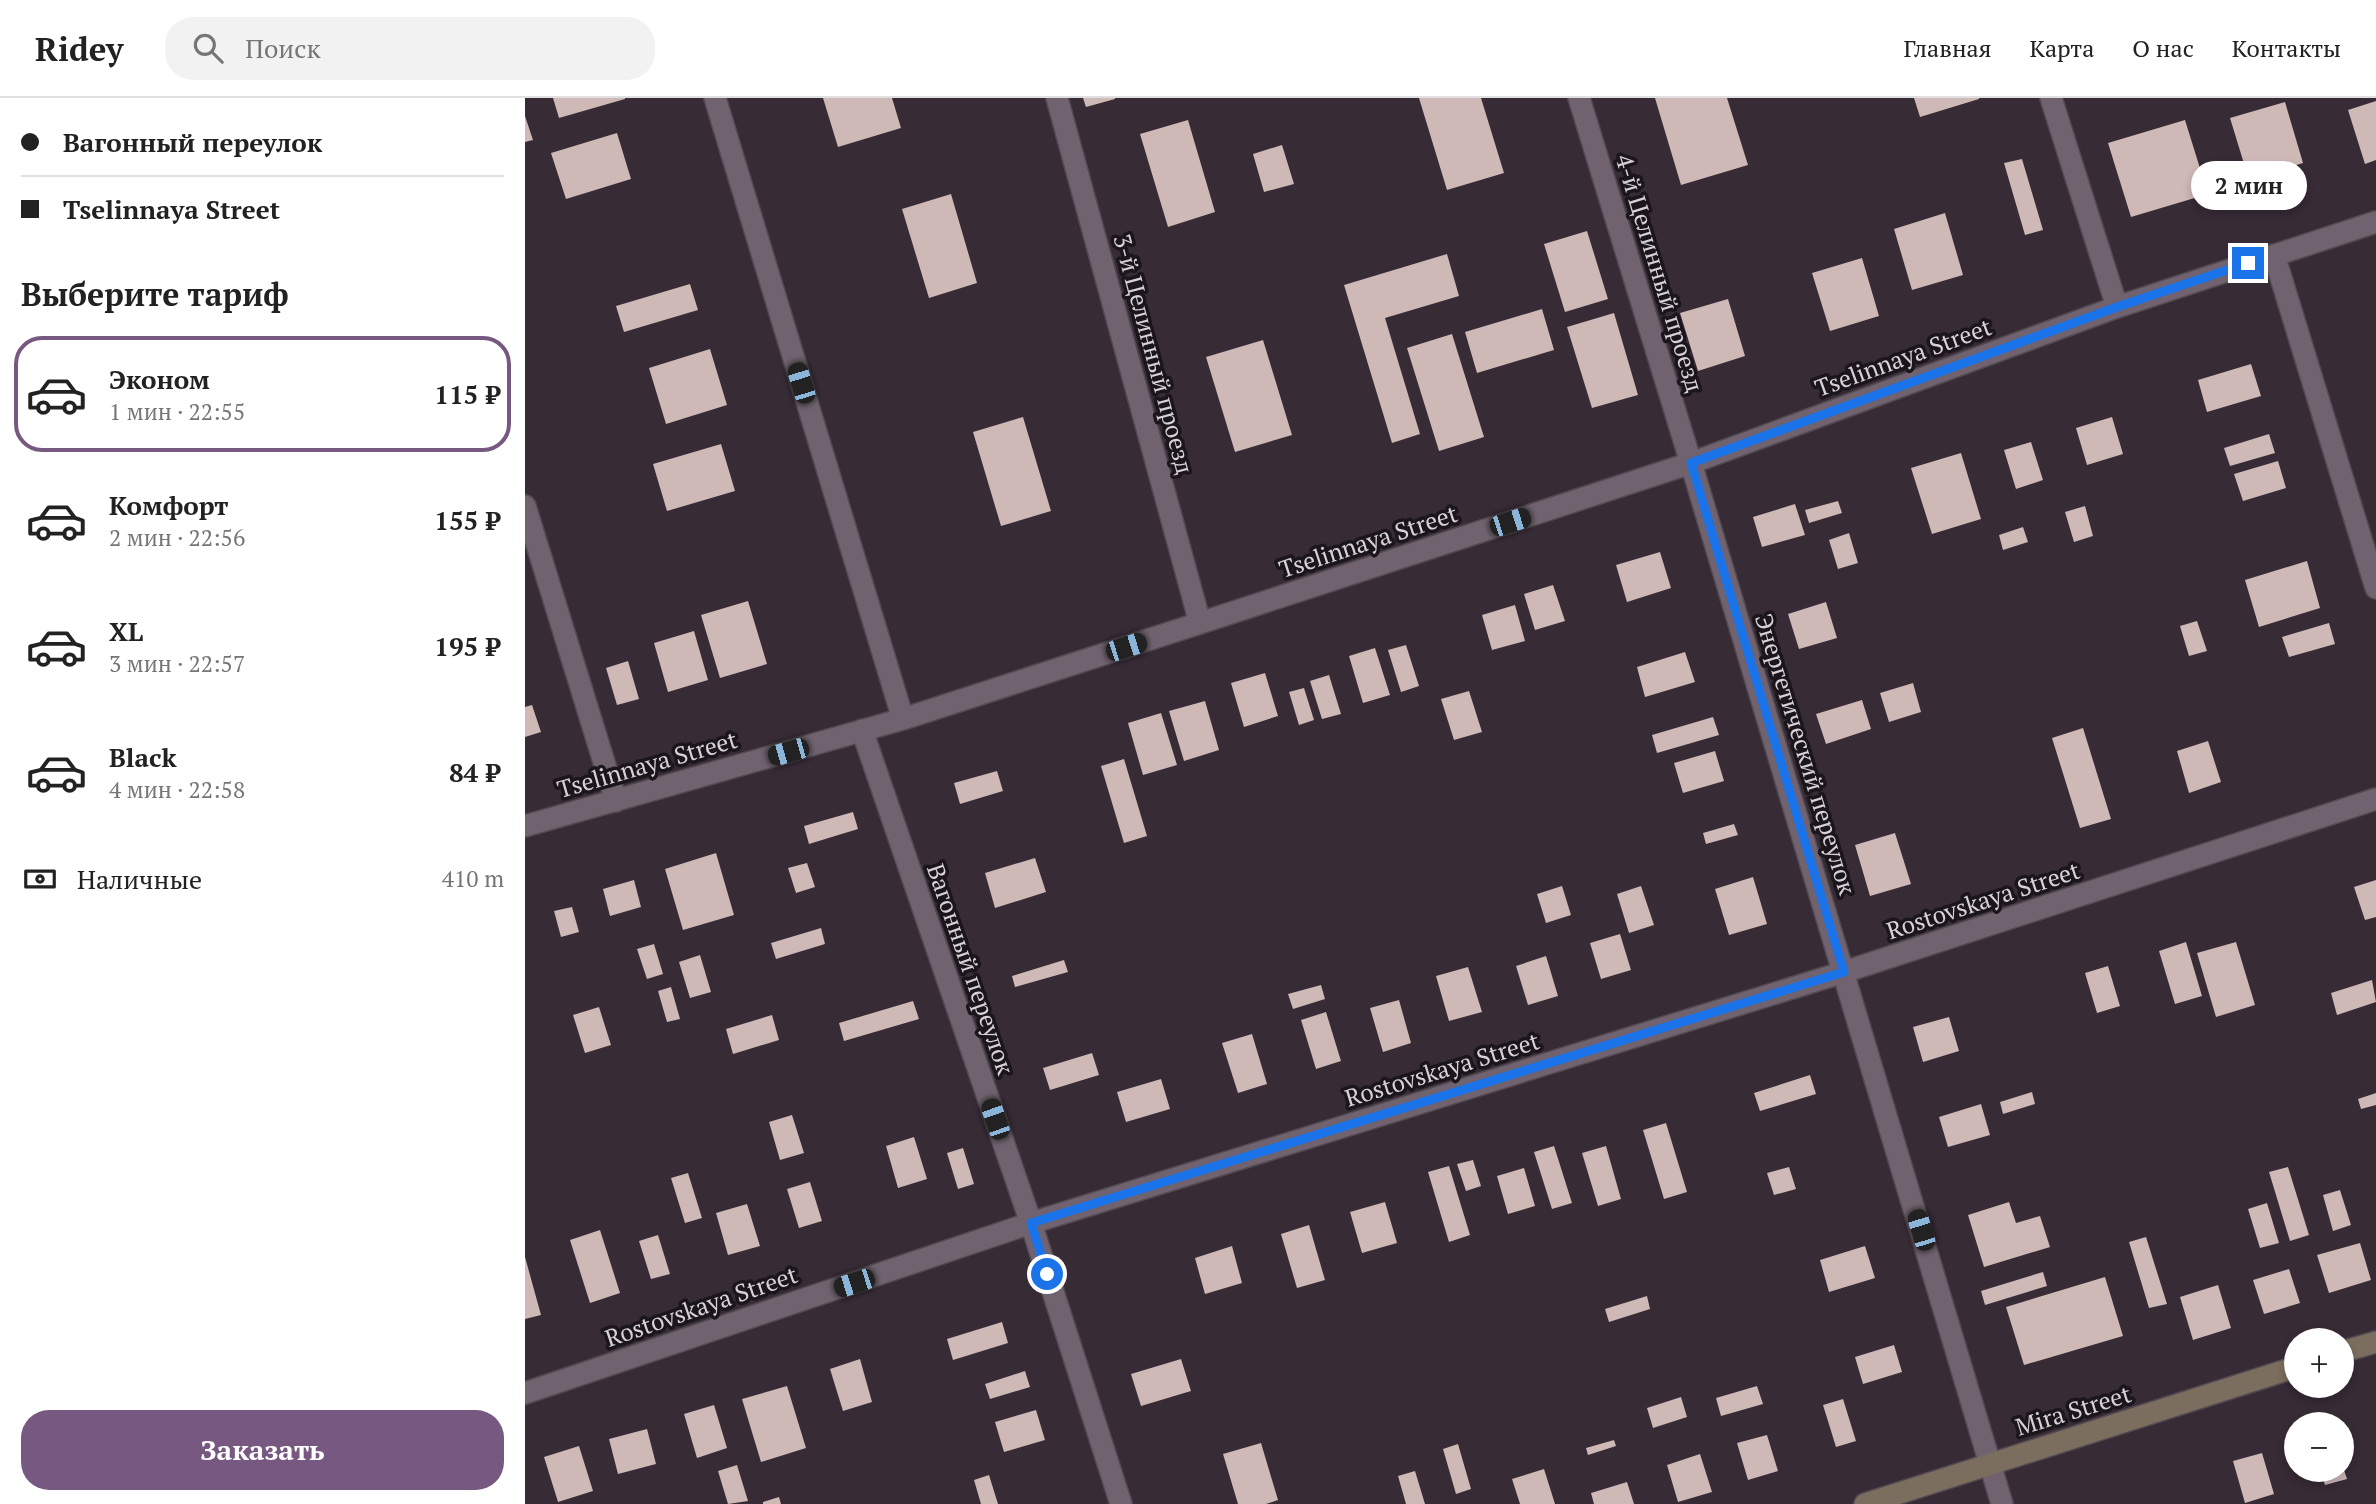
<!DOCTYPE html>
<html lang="ru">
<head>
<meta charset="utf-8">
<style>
  :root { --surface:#fff; --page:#f2f2f2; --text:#222; --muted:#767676; --line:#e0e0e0; --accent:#765880 }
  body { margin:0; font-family:"PT Serif",serif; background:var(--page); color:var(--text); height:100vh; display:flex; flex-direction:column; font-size:26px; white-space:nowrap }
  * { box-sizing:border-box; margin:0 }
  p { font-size:23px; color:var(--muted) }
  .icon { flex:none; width:38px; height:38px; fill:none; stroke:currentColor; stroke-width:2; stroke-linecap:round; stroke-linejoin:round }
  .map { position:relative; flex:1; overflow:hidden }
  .sheet { display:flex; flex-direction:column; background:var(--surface); width:525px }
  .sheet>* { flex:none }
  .top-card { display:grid; align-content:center; height:154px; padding:0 21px; background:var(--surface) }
  .controls { position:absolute; left:1759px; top:1230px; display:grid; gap:14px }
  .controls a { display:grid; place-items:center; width:70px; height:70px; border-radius:50%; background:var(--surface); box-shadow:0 4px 10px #0003; font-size:35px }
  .end { position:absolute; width:32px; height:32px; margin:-16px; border:9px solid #1a73e8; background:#fff; box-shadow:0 0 0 4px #fff }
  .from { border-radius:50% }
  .bubble { position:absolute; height:49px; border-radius:24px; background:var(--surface); box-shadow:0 4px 10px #0003; font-size:23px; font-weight:600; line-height:49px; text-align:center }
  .car { position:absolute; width:21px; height:42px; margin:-21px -10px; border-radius:9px; box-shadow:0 0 5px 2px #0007; background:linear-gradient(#222 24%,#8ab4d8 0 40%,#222 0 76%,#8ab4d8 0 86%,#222 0) }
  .top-card b { display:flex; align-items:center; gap:24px; height:66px; font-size:26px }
  .top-card b+b { border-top:2px solid var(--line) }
  .top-card i { width:18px; height:18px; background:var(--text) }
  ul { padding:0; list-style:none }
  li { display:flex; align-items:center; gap:21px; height:116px; margin:0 14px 10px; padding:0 7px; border:4px solid transparent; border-radius:28px }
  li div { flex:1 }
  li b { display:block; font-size:26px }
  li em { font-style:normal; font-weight:600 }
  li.current { border-color:var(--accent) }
  li>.icon { width:63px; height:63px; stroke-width:1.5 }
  h2 { padding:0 21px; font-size:32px; line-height:84px }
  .pay { display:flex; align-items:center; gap:18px; height:77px; padding:0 21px; font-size:26px }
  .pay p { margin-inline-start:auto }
  .primary-button { display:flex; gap:14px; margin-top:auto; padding:14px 21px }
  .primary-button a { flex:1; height:80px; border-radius:28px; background:var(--accent); color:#fff; font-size:28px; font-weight:600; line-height:80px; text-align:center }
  header { display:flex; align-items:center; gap:42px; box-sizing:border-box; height:98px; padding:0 35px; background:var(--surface); border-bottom:2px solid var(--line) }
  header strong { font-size:33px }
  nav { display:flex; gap:38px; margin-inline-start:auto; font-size:24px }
  .search { width:490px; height:63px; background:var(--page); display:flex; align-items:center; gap:18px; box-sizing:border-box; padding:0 24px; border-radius:28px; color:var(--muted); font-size:26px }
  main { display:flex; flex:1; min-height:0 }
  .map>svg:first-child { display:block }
  .building { fill:#ceb9b7 }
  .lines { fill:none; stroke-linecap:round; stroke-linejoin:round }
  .street-casing { stroke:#524951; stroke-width:24 }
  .secondary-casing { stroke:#524951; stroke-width:24 }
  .street { stroke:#70636f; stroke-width:21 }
  .secondary { stroke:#7b6e5e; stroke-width:21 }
  .route { stroke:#1a73e8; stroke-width:9 }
  .labels { text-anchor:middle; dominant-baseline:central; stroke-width:7; stroke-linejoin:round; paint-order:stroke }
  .street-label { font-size:24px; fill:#d8d1d8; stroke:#1b161b }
</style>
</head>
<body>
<header>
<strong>Ridey</strong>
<div class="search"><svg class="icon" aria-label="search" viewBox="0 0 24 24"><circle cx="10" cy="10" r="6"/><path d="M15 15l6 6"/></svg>Поиск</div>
<nav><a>Главная</a><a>Карта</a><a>О нас</a><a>Контакты</a></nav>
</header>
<main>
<section class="sheet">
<div class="top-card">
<b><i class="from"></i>Вагонный переулок</b>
<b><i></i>Tselinnaya Street</b>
</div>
<h2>Выберите тариф</h2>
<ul>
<li class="current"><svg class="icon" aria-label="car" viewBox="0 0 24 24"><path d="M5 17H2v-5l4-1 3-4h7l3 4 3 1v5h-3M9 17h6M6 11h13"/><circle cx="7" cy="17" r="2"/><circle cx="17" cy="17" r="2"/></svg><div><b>Эконом</b><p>1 мин · 22:55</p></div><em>115 ₽</em></li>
<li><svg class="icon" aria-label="car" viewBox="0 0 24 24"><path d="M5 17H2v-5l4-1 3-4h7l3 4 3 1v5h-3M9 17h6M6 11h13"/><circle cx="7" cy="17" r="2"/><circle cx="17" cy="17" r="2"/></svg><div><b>Комфорт</b><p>2 мин · 22:56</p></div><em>155 ₽</em></li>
<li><svg class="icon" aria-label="car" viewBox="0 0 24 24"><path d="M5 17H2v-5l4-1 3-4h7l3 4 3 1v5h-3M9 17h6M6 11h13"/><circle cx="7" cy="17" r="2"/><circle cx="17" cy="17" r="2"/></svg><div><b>XL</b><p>3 мин · 22:57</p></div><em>195 ₽</em></li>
<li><svg class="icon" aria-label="car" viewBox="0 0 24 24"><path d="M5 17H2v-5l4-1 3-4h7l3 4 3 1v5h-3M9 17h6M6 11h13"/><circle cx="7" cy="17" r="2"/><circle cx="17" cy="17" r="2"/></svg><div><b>Black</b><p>4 мин · 22:58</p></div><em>84 ₽</em></li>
</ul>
<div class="pay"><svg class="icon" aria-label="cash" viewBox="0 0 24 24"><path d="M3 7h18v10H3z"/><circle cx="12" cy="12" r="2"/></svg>Наличные<p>410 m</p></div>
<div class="primary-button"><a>Заказать</a></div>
</section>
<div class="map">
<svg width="1851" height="1406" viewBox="0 0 1851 1406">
  <rect width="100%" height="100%" fill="#372b36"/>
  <path class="building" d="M28,0H100V1L34,20Z
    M298,0H367L376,30L313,49Z
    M558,0H590V1L561,9Z
    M894,0H956L979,75L922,92Z
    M1130,0H1202L1223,67L1156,87Z
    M1389,0H1454V1L1395,19Z
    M1851,3V62L1840,66L1823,12Z
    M1760,4L1778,65L1724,82L1705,20Z
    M0,18L8,42L0,44Z
    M663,22L690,114L643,129L615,36Z
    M1660,22L1683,96L1606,119L1583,45Z
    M92,35L106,81L41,101L26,55Z
    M757,47L769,86L739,94L728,56Z
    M1497,61L1518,132L1500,137L1479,65Z
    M426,96L452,185L404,200L377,111Z
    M1420,115L1438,177L1387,192L1369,131Z
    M1062,133L1083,201L1040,214L1019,146Z
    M922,156L934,198L860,220L895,336L867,345L819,187Z
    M1337,160L1354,218L1305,233L1287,175Z
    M165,186L173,212L99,234L91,208Z
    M1203,201L1220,258L1173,273L1155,215Z
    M1017,211L1029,252L952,275L940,234Z
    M1089,215L1113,297L1067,310L1042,229Z
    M927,236L959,339L914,353L882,250Z
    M738,242L767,337L710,354L681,259Z
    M185,251L202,307L141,326L124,270Z
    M1726,266L1736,298L1682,314L1673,282Z
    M498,319L526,413L476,428L448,334Z
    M1587,319L1598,356L1562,367L1551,330Z
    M1744,336L1750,355L1705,368L1699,350Z
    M1506,344L1518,382L1491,391L1479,352Z
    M196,346L210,393L142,413L128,366Z
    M1436,355L1456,421L1407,436L1386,370Z
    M1753,363L1761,390L1718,403L1709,376Z
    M1313,403L1317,415L1284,425L1280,412Z
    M1270,406L1280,437L1237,449L1228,419Z
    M1560,408L1568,438L1549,444L1540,414Z
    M1498,429L1503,444L1478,452L1474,437Z
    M1324,435L1333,465L1313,471L1304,442Z
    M1135,454L1146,490L1102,504L1091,467Z
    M1782,463L1795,510L1734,529L1720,482Z
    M1028,487L1040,523L1010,532L999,496Z
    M223,503L242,566L195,580L176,517Z
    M1301,504L1312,540L1274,551L1263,516Z
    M990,507L1000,543L967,552L957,517Z
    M1672,523L1682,553L1664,558L1655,528Z
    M1804,525L1810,546L1764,559L1757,539Z
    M169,533L183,582L143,594L129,545Z
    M881,547L894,588L876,594L863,552Z
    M850,550L865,597L838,605L824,558Z
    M1160,554L1170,584L1120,599L1112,569Z
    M103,563L114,601L92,607L81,570Z
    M740,575L753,618L719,629L706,585Z
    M804,577L816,616L797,621L785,583Z
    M1388,585L1396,614L1364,624L1355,595Z
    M779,590L789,622L774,627L764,594Z
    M944,593L957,634L929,642L916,601Z
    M1337,602L1346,631L1301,646L1291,616Z
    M680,603L694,652L659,663L644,613Z
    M7,607L16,634L0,639V609Z
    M636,615L652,667L618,677L603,625Z
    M1188,619L1194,637L1132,655L1127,637Z
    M1558,630L1586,721L1555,730L1527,640Z
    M1683,643L1696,684L1664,695L1652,653Z
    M1190,653L1199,683L1158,695L1149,665Z
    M599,661L622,738L599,745L576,668Z
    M472,673L478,693L435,706L429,685Z
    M328,714L333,731L284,746L279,728Z
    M1209,726L1213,737L1181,746L1178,735Z
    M1370,735L1386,786L1345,798L1330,747Z
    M191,755L209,817L158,832L140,771Z
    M510,760L521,794L470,810L460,775Z
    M282,765L290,789L271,795L263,770Z
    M1228,779L1242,826L1204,837L1190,791Z
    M109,782L116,809L85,818L78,791Z
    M1851,782V819L1840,822L1829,789Z
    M1037,788L1046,817L1021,825L1012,796Z
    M1116,788L1129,827L1104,835L1092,796Z
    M47,809L54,834L36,839L29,813Z
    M296,830L300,846L251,861L246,845Z
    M1095,836L1106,872L1076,881L1065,845Z
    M1661,844L1677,898L1650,906L1634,853Z
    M1711,844L1730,907L1691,919L1672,855Z
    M129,846L138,876L122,881L112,851Z
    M175,857L186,894L165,900L154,864Z
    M1021,858L1033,898L1003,907L991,868Z
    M539,862L543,874L490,889L487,878Z
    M1583,868L1595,908L1572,915L1560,875Z
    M943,869L957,914L924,923L911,878Z
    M1847,882L1851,904L1812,917L1806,895Z
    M796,887L800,901L768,911L763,896Z
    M146,889L155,921L142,924L133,893Z
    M874,902L886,945L858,954L845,910Z
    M388,903L394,921L319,943L314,925Z
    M74,909L86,947L60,955L48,917Z
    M801,914L816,963L791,971L776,922Z
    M247,917L254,942L208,956L201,931Z
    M1424,919L1434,953L1398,964L1388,929Z
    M727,936L742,986L713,995L697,945Z
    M567,955L574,977L525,992L518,970Z
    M1285,977L1291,996L1235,1013L1229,995Z
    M636,981L645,1011L601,1024L592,994Z
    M1507,994L1510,1006L1478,1016L1475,1004Z
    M1851,995V1007L1836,1011L1833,1001Z
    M1456,1006L1465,1037L1423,1049L1414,1019Z
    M267,1017L279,1055L255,1062L244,1024Z
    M1141,1025L1162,1094L1139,1101L1118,1032Z
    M389,1039L402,1081L373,1090L361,1048Z
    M1029,1048L1047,1105L1027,1111L1009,1054Z
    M1081,1048L1096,1101L1073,1108L1057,1055Z
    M438,1050L449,1086L433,1091L422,1055Z
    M948,1062L956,1088L941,1093L932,1066Z
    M924,1068L945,1137L924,1144L903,1074Z
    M1264,1069L1271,1091L1249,1097L1242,1075Z
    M1763,1069L1784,1137L1765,1143L1744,1074Z
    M999,1070L1010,1108L983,1116L972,1078Z
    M163,1075L177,1120L160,1125L146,1080Z
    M285,1084L297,1123L274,1130L262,1091Z
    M1815,1092L1826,1127L1808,1133L1798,1097Z
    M860,1104L872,1145L837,1155L825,1114Z
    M1484,1104L1491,1125L1515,1118L1525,1149L1459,1169L1443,1117Z
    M1742,1105L1754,1145L1735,1150L1723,1111Z
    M222,1106L235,1148L203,1157L191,1115Z
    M784,1127L800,1182L772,1190L756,1136Z
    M75,1132L95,1195L65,1205L45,1142Z
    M133,1137L145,1176L126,1181L114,1143Z
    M1621,1139L1642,1206L1624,1210L1604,1144Z
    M1835,1145L1846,1182L1804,1195L1792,1157Z
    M707,1148L717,1185L680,1196L670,1160Z
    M1340,1148L1350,1180L1304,1194L1295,1162Z
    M0,1159L16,1217L0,1221Z
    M1764,1171L1775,1205L1739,1216L1728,1182Z
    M1518,1174L1522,1188L1460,1207L1456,1193Z
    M1580,1179L1598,1238L1499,1267L1481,1209Z
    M1693,1187L1706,1230L1668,1242L1655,1199Z
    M1122,1198L1125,1211L1084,1224L1080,1211Z
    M477,1224L483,1245L428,1262L422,1241Z
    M1369,1247L1377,1274L1338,1286L1330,1259Z
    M335,1261L347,1304L318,1313L305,1271Z
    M656,1261L666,1293L616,1308L606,1276Z
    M500,1273L505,1289L465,1301L460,1286Z
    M262,1288L281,1350L236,1364L217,1301Z
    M1232,1288L1238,1306L1196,1318L1191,1300Z
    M1156,1299L1162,1319L1128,1330L1122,1310Z
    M1318,1301L1331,1343L1311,1349L1298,1307Z
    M189,1307L202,1350L172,1360L159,1316Z
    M511,1312L520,1342L479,1354L470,1324Z
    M122,1331L131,1366L93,1376L84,1341Z
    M1242,1337L1253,1373L1223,1382L1212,1345Z
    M1089,1342L1091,1348L1063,1357L1061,1350Z
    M736,1345L753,1402L741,1406H713L698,1356Z
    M933,1346L946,1391L931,1396L918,1351Z
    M54,1348L68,1393L33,1404L19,1359Z
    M1737,1355L1749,1396L1720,1405L1708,1363Z
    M1175,1356L1187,1394L1153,1404L1142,1367Z
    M1817,1366L1822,1381L1800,1387L1795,1372H1816Z
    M212,1367L223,1403L203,1406L193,1373Z
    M1019,1371L1030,1406H995L987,1381Z
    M890,1373L900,1406H881L873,1378Z
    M464,1377L473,1406H456L449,1382Z
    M1102,1384L1109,1406H1069L1066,1395Z
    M254,1399L256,1406H238V1404Z"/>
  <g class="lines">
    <g class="street-casing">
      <path id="street" d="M190,0L378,621
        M532,0L675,525
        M1054,0L1166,365L1477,1406
        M1526,0L1592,209
        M1749,157L1851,490
        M0,408L91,703
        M337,632L506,1125L596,1406
        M0,728L378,621L675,525L1166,365L1592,209L1851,124
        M0,1295L506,1125L1319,874L1851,701"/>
    </g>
    <g class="secondary-casing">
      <path id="secondary" d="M1816,1254L1851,1244
        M1340,1406L1771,1269"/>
    </g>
    <use href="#street" class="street"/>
    <use href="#secondary" class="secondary"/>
  </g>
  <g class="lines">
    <path class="route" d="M522,1176L506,1125L1319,874L1166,365L1592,209L1723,165"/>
  </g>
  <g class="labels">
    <g class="street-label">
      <text transform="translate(1135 175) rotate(73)">4-й Целинный проезд</text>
      <text transform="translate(629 256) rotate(75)">3-й Целинный проезд</text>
      <text transform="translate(1378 259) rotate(-20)">Tselinnaya Street</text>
      <text transform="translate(843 443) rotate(-18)">Tselinnaya Street</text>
      <text transform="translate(1281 656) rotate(73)">Энергетический переулок</text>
      <text transform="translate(122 666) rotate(-16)">Tselinnaya Street</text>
      <text transform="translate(1458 802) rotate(-18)">Rostovskaya Street</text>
      <text transform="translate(446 871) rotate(71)">Вагонный переулок</text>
      <text transform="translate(917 971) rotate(-17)">Rostovskaya Street</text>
      <text transform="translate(176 1208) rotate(-19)">Rostovskaya Street</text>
      <text transform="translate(1548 1312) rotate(-17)">Mira Street</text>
    </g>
  </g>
</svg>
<div class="controls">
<a>+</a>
<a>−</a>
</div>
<i class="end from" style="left:522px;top:1176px"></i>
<i class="end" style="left:1723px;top:165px"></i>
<div class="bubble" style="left:1666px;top:63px;width:116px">2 мин</div>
<i class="car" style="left:276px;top:285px;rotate:343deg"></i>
<i class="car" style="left:985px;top:424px;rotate:72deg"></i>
<i class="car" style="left:601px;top:549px;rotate:72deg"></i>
<i class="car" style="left:263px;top:654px;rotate:254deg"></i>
<i class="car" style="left:470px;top:1021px;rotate:341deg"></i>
<i class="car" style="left:1396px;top:1132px;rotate:343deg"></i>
<i class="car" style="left:329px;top:1185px;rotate:252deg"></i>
</div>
</main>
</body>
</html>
